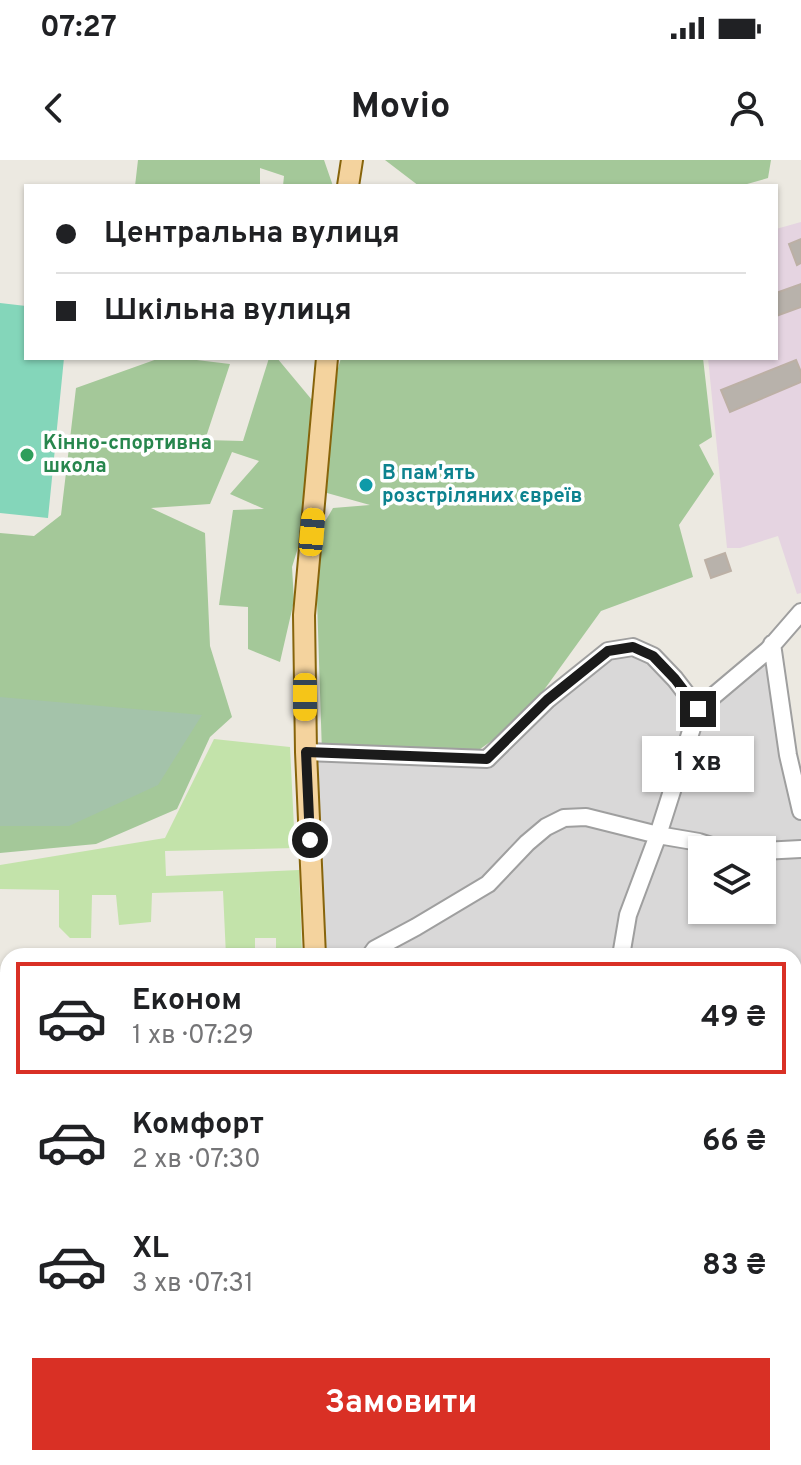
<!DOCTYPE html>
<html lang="uk">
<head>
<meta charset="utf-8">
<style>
  :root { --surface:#fff; --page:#f2f2f2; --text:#202124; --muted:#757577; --line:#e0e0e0; --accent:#d93025 }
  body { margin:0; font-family:Overpass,sans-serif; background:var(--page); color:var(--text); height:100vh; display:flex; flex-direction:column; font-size:30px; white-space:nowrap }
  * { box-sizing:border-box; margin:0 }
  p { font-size:26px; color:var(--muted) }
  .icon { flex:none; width:44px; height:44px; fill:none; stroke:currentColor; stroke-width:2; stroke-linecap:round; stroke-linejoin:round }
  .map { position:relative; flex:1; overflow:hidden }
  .sheet { position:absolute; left:0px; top:788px; width:802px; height:518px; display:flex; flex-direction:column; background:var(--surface); border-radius:24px 24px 0 0; box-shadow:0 2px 6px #0004 }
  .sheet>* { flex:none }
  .guide { position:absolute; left:24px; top:24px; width:754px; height:176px; border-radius:0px; box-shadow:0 2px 6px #0004; display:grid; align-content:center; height:176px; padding:0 32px; background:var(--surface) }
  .tools { position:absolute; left:688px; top:676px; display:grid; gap:16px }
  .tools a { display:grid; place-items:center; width:88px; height:88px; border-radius:0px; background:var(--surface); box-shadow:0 2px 6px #0004; font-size:40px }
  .end { position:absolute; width:36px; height:36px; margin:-18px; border:10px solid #1b1b1b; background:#fff; box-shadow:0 0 0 4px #fff }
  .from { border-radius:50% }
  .bubble { position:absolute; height:56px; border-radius:0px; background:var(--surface); box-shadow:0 2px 6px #0004; font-size:26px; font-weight:700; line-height:56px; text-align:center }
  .car { position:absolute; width:24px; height:48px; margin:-24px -12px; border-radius:10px; box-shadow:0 0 6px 2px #0007; background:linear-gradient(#f5c518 24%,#345 0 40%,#f5c518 0 76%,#345 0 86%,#f5c518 0) }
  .guide b { display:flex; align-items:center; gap:28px; height:76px; font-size:30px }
  .guide b+b { border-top:2px solid var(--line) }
  .guide i { width:20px; height:20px; background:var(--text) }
  ul { padding:14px 0 0; list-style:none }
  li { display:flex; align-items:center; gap:24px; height:112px; margin:0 16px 12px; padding:0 16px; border:4px solid transparent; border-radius:0px }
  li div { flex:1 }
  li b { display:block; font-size:30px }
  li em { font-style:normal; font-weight:700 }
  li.active { border-color:var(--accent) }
  li>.icon { width:72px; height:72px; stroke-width:1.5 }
  .primary-button { display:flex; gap:16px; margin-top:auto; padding:16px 32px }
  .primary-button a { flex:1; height:92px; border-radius:0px; background:var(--accent); color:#fff; font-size:32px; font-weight:700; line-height:92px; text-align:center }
  .status { display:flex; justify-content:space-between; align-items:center; height:56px; padding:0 40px; background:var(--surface); direction:ltr }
  .status svg { height:22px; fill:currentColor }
  header { display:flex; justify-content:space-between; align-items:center; height:104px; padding:0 32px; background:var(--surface); font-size:36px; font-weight:700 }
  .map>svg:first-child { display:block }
  .residential { fill:#d9d8d8; fill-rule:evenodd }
  .industrial { fill:#e5d4e1 }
  .education { fill:#fafcda }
  .grass { fill:#c3e3aa }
  .forest { fill:#a4c899 }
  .cemetery { fill:#a4c3aa }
  .pitch { fill:#84d6ba }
  .building { fill:#b8b2ab; stroke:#bcb0a5; stroke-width:2 }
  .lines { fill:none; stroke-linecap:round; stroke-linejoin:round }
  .minor-casing { stroke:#9f9f9f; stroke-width:20 }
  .major-casing { stroke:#87640b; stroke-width:24 }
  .minor { stroke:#fff; stroke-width:16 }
  .major { stroke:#f4d39e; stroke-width:20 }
  .route { stroke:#1b1b1b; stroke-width:10 }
  .leisure-dot { fill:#2e9e5b; stroke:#fff; stroke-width:3 }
  .culture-dot { fill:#0f9aa8; stroke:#fff; stroke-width:3 }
  .labels { text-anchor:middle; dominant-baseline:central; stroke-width:7; stroke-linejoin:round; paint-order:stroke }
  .leisure-label { font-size:20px; font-weight:bold; fill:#27864d; stroke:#fff; text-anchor:start }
  .culture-label { font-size:20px; font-weight:bold; fill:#0d838f; stroke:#fff; text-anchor:start }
</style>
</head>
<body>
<div class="status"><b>07:27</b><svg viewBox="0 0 49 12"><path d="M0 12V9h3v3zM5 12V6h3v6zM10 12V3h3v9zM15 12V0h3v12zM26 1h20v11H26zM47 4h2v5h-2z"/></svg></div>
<header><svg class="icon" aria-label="back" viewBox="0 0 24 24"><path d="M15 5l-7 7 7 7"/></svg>Movio<svg class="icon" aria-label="person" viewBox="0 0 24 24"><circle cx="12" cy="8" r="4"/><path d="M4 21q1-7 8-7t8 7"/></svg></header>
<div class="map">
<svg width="801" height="1305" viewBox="0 0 801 1305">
  <rect width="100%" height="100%" fill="#ece9e1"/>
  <path class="residential" d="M633,487L698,549L768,490L801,651V1192H794V796H670L630,789L628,796H315L306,592L487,598L608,491ZM702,690H762V750H702Z"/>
  <path class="industrial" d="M801,62V433L797,434L778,376L740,388H727L708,198H776V69Z"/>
  <path class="education" d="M356,1298H541V1305H356Z"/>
  <path class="grass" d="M214,579L290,587L295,688L165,691L166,716L299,710L302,793H276V778H255V796H226L223,731L152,733L151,762L119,765L116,735H92L91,778H70L59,767V730L0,729V705L165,678Z
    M0,905H8V964H0Z
    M0,1001L8,1002V1254L2,1253L3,1208H0Z
    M794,1252H801V1305H647L646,1299H604L794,1298Z
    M165,1298H278V1305H164Z"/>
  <path class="forest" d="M138,0H324L333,26H283L284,16L260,8V26H135Z
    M385,0H771L768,18L740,26H419Z
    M160,198H180L230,204L205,280L243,281L269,198H277L312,240L301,378L292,407L294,441L280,502L248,489V447L219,445L233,350L264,349L230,334L259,301L232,292L210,344L151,348L205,373L210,486L232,557L210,577L177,649L96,684L0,693V373L34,376L61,355L76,228Z
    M341,198H703L712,277L699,285L714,314L679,365L693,417L601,451L523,559L463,601L322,593L315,379L333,348L370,345L327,333V246Z"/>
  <path class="cemetery" d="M0,537L202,555L158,625L69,666H0Z"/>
  <path class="pitch" d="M0,143L26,146V198H64L48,358L0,353Z"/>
  <path class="building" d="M801,79V103L797,105L789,84Z
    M801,124V147L776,156V133Z
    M796,200L801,212V222L730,252L721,230Z
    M725,393L731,411L711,418L705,400Z"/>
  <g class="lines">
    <g class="minor-casing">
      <path id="minor" d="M772,484L788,595L801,651
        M698,549L768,490L801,452
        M306,592L487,599L547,540L608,491L633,487L653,496L675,519L698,549
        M762,691L801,689
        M370,796L375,789L416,767L488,724L527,683L546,667L564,658L586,657L658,675L699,682L724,690
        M621,796L628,755L658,675L698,549
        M0,821H8
        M794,1042H801
        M0,1073H8
        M794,1192H801
        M0,1290L8,1291
        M58,1298L110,1305
        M551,1305L552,1298"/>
    </g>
    <g class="major-casing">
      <path id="major" d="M348,26L352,0
        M315,796L306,592L304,455L327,198
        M341,1298V1305"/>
    </g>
    <use href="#minor" class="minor"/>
    <use href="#major" class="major"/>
  </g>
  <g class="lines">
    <path class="route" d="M310,680L306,592L487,599L547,540L608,491L633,487L653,496L675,519L698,549"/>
  </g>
  <circle class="leisure-dot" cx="27" cy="295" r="8"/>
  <circle class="culture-dot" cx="366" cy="325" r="8"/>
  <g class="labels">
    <g class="leisure-label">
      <text x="43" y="284">Кінно-спортивна<tspan x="43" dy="23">школа</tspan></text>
    </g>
    <g class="culture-label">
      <text x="382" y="314">В пам'ять<tspan x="382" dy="23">розстріляних євреїв</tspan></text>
    </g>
  </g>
</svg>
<div class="tools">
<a><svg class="icon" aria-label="layers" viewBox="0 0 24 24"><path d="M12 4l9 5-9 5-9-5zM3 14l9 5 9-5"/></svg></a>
</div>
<i class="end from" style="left:310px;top:680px"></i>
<i class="end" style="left:698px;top:549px"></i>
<div class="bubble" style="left:642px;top:576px;width:112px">1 хв</div>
<i class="car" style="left:312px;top:372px;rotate:5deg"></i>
<i class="car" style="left:305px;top:537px;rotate:180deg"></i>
<div class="guide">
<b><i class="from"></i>Центральна вулиця</b>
<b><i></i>Шкільна вулиця</b>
</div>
<section class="sheet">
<ul>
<li class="active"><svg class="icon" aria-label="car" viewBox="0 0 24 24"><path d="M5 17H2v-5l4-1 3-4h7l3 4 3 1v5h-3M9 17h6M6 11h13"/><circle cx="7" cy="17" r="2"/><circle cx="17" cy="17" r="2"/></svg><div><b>Економ</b><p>1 хв · 07:29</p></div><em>49 ₴</em></li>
<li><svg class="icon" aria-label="car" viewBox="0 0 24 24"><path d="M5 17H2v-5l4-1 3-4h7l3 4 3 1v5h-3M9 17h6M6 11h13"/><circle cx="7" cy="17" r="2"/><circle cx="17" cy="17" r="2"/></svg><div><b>Комфорт</b><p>2 хв · 07:30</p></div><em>66 ₴</em></li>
<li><svg class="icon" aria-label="car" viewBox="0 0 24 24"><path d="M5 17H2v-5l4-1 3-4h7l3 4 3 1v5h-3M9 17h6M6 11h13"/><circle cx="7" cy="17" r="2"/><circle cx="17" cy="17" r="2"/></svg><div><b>XL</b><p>3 хв · 07:31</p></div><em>83 ₴</em></li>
</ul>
<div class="primary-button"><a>Замовити</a></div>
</section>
</div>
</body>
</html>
